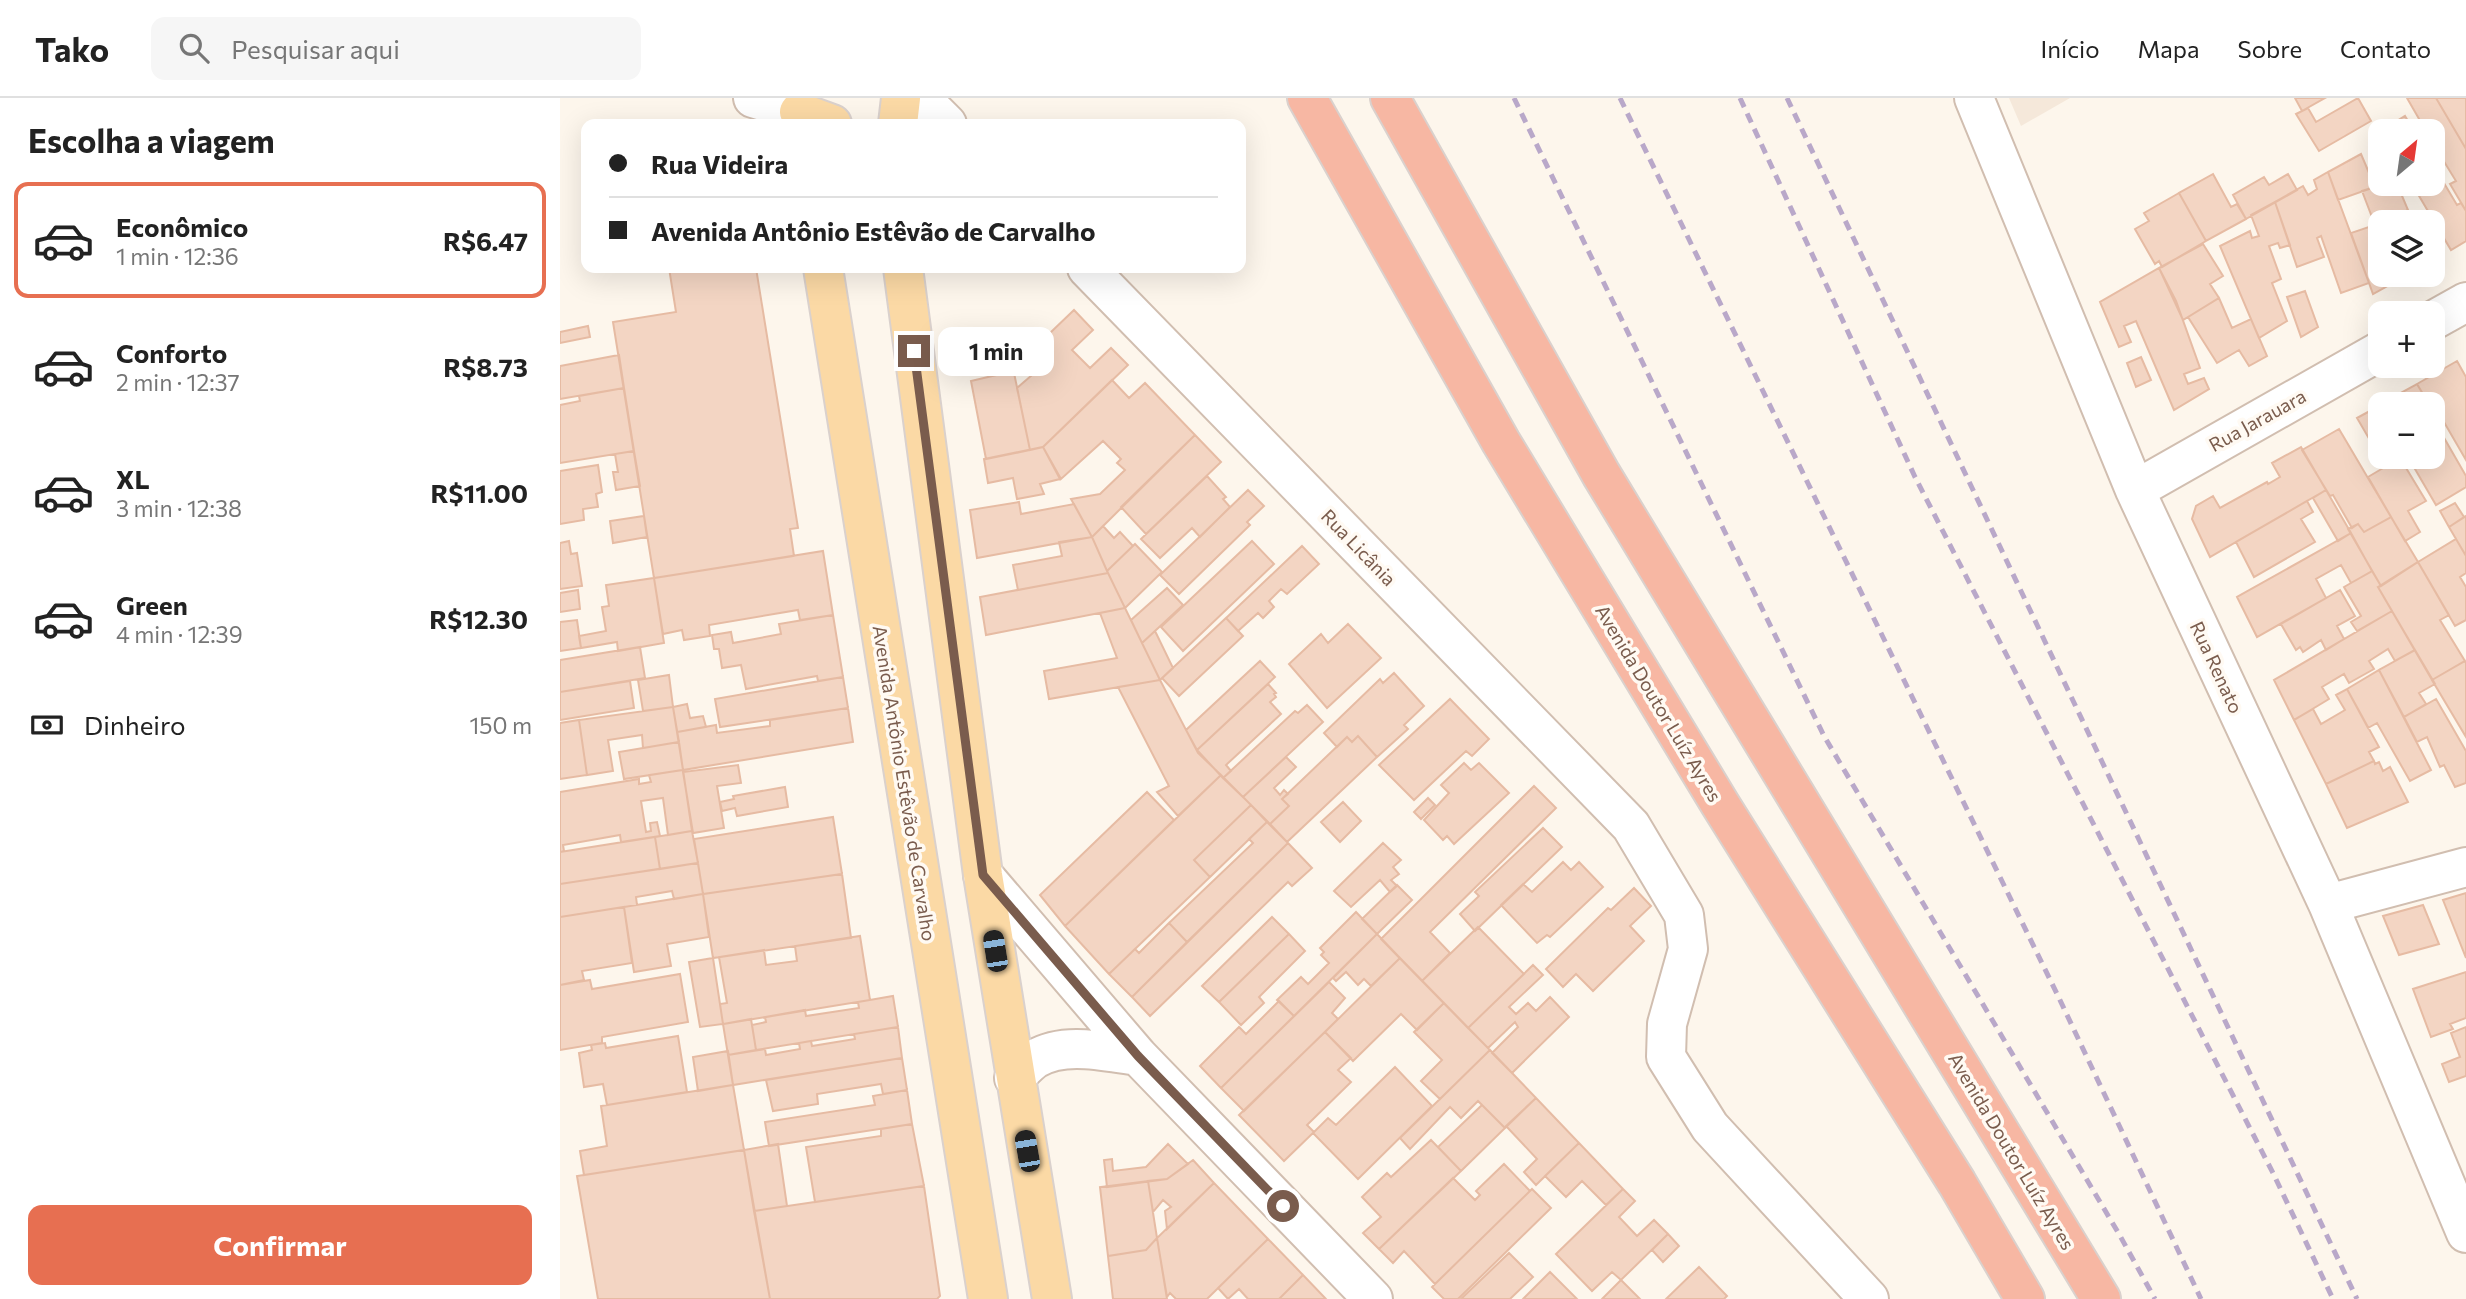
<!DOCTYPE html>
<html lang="pt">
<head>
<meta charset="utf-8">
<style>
  :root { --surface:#fff; --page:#f6f6f6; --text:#222; --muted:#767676; --line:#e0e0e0; --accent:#e76f51 }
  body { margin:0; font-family:Commissioner,sans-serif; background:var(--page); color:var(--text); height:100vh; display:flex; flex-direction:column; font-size:26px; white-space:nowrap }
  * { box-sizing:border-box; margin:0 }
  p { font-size:23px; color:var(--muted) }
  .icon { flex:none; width:38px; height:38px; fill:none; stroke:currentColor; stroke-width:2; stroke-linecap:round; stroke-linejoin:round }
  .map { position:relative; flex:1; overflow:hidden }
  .drawer { display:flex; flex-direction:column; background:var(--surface); width:560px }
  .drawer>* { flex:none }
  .banner { position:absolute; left:21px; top:21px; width:665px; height:154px; border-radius:14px; box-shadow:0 7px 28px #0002; display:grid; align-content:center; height:154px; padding:0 28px; background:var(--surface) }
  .needle { width:46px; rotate:29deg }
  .fabs { position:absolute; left:1808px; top:21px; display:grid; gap:14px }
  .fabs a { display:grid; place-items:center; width:77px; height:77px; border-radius:14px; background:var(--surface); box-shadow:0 7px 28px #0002; font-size:35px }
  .end { position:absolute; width:32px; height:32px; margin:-16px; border:9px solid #7a5c4d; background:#fff; box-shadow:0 0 0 4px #fff }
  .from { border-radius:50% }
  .bubble { position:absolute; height:49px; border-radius:14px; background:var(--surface); box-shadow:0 7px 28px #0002; font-size:23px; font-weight:700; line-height:49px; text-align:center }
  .car { position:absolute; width:21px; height:42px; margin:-21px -10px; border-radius:9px; box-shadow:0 0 5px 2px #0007; background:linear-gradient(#222 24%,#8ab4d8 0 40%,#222 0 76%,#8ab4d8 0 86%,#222 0) }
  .banner b { display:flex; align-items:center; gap:24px; height:66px; font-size:26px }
  .banner b+b { border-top:2px solid var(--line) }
  .banner i { width:18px; height:18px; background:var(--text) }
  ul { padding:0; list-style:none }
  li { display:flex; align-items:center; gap:21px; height:116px; margin:0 14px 10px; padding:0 14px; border:4px solid transparent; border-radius:14px }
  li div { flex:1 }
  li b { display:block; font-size:26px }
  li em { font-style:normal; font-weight:700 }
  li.active { border-color:var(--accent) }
  li>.icon { width:63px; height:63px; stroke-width:1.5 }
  h2 { padding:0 28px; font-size:32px; line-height:84px }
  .pay { display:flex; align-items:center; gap:18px; height:77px; padding:0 28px; font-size:26px }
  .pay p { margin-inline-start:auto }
  .cta { display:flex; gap:14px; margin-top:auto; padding:14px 28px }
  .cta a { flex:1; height:80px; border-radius:14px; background:var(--accent); color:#fff; font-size:28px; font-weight:700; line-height:80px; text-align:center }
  header { display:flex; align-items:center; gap:42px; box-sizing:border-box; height:98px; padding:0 35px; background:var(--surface); border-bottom:2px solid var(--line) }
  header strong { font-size:33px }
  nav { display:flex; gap:38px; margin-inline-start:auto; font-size:24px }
  .search { width:490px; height:63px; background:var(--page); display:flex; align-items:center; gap:18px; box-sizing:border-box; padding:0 24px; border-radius:14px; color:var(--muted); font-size:26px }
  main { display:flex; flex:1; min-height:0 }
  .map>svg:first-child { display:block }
  .residential { fill:#f5e8da }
  .building { fill:#f3d5c3; stroke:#e6bba3; stroke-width:2 }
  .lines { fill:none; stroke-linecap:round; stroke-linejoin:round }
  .minor-casing { stroke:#d1beb0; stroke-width:42 }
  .major-casing { stroke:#dad1cd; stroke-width:42 }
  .highway-casing { stroke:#dad1cd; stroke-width:42 }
  .minor { stroke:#fff; stroke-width:38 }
  .major { stroke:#fbd9a5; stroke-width:38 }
  .highway { stroke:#f7b7a3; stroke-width:38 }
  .rail { stroke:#b9a8c9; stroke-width:5; stroke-dasharray:10 7; stroke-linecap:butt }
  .route { stroke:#7a5c4d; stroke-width:9 }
  .labels { text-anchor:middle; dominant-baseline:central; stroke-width:7; stroke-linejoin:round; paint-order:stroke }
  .street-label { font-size:19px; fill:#7a5c4d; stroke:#fffaf3 }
</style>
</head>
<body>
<header>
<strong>Tako</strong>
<div class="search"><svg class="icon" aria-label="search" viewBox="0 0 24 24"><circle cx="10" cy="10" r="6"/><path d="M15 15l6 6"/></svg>Pesquisar aqui</div>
<nav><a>Início</a><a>Mapa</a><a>Sobre</a><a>Contato</a></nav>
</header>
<main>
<section class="drawer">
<h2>Escolha a viagem</h2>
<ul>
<li class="active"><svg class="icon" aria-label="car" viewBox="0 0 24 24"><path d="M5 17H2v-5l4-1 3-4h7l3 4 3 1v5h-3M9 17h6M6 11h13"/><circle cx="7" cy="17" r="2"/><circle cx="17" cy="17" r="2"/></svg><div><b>Econômico</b><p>1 min · 12:36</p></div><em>R$6.47</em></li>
<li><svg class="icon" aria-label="car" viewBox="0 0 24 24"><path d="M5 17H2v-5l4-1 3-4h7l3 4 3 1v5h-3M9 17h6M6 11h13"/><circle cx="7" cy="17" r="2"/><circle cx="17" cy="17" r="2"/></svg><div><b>Conforto</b><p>2 min · 12:37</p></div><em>R$8.73</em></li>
<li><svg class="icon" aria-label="car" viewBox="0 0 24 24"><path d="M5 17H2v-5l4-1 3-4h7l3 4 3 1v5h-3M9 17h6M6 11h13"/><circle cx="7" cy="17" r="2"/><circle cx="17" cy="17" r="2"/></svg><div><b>XL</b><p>3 min · 12:38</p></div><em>R$11.00</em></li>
<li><svg class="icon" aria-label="car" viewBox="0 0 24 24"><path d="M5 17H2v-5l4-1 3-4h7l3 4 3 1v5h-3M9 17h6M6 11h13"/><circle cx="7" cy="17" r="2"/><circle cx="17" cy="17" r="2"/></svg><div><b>Green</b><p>4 min · 12:39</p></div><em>R$12.30</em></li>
</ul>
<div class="pay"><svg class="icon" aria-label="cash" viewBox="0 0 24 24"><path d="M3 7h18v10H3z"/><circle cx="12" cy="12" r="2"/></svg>Dinheiro<p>150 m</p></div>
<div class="cta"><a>Confirmar</a></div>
</section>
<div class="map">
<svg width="1906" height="1201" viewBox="0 0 1906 1201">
  <rect width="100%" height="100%" fill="#fdf6ec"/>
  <path class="residential" d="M1449,0H1510L1461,28Z"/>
  <path class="building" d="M1735,0H1765L1742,13Z
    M1798,0L1811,23L1759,53L1736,16L1748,10L1756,24Z
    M1847,0H1876L1906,51V113L1890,86L1896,83L1872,44V33H1866Z
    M1876,0H1906V51Z
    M1845,18L1854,33H1829L1827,29Z
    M1801,56L1815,89L1778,102L1768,74Z
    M1872,65L1897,107L1901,105L1906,113V143L1891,152L1852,86H1872Z
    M1819,71L1820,86H1837L1848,112L1832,119L1834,124H1820V177H1827L1831,186L1813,196L1791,135L1815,127L1802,93L1815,89L1809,75Z
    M1768,74L1809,185L1781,195L1761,138L1757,140L1764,159L1737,169L1715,104L1743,88L1748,97L1757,91L1754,82Z
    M1653,76L1671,109L1677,106L1686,121L1646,143L1619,95Z
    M1728,76L1737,92L1686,121L1673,97L1704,79L1709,87Z
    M1619,95L1646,143L1602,169L1599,163L1595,166L1575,131L1589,123L1584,115Z
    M1715,104L1730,147L1720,150L1718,145L1709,148L1721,181L1712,185L1727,223L1699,240L1660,148L1690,133L1692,140L1699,138L1691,117Z
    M1643,146L1663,178L1650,186L1659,200L1623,222L1599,170Z
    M109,170H196L238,430L230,431L234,458L94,480L53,224L116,214Z
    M1599,170L1616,203L1640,270L1624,276L1628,286L1644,280L1649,291L1614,312L1576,223L1564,228L1571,244L1559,249L1540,204Z
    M1745,193L1758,229L1741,239L1727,199Z
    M1659,200L1672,230L1691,221L1707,258L1689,268L1679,252L1657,265L1628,219Z
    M514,212L533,232L512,252L530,270L551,250L568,267L483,349L470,352L457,290L479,271L466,258Z
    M28,228L30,239L0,245V234Z
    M59,257L64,290L0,301V268Z
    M1581,259L1591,282L1576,289L1567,265Z
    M1897,263L1906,279V362L1877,312L1873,314L1872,306H1869L1857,286Z
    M453,270L470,352L426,361L411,283L449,274Z
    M552,282L569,300L585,285L635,337L532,439L511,401L540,396L565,372L557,365L561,361L543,343L501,381L483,349Z
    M1857,286L1869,306H1851L1849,303L1835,298Z
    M64,290L74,353L0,365V307L20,303L19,298Z
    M1819,308L1820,339L1811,344L1797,320Z
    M1872,313L1882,329L1879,331L1906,378V389L1876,407L1848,359H1872Z
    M1779,331L1831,419L1804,434L1798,426L1792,430L1773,397L1770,398L1742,352Z
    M635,337L661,364L586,436L561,409Z
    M483,349L500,381L480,386L484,396L457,401L453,380L428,385L424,361Z
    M1741,349L1766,392L1650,459L1632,421L1636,408L1653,398L1660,410L1707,384L1708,386L1720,379L1712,365Z
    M74,353L80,388L56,392L53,374H58L55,356Z
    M1840,360L1866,403L1848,413L1860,434L1845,443L1808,379Z
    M38,367L42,394L36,396L38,409L23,411L24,422L0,426V373Z
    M647,378L666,399L663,401L670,409L640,439L632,430L600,460L581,441Z
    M688,392L704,408L687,424L690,427L619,496L600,477Z
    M1766,392L1791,435L1778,443L1753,400Z
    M1747,403L1753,414L1741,421L1755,444L1694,479L1676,444Z
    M459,404L461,416L514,406L532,439L417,460L410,412Z
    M1895,405L1904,419L1889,429L1880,413Z
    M84,418L87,439L53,445L50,423Z
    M1906,418V458L1889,429Z
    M1831,419L1858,464L1821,488L1788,431L1798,426L1804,434Z
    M543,428L554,440L560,434L573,448L547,473L532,439Z
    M1791,435L1812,473L1791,485L1781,467L1756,481L1766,500L1697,539L1677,499Z
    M532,439L548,475L458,492L453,467L502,458L499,444Z
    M1896,441L1906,458V475L1900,479L1906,489V522L1895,528L1858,464Z
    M9,443L11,456L17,455L22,488L0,491V445Z
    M692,443L714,466L623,553L601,529Z
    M575,446L602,474L565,510L547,473Z
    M742,448L759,466L727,496L721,491L709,503L714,509L703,520L698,515L678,533L666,520Z
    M263,453L273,517L240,522L238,512L149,527L150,538L124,542L122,532L103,536L94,480Z
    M1858,464L1889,517L1880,522L1905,563L1872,582L1818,489Z
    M1812,473L1821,488L1818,489L1832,513L1797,533L1791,524L1801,518L1784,489Z
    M548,475L565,510L426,537L420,499Z
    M94,480L104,545L58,553L57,544L21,550L19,538L46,533L42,509L49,508L46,487Z
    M607,490L623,507L582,545L571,522Z
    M18,492L20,511L0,514V495Z
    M1780,492L1795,518L1777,528L1784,541L1766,552L1761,542L1743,554L1740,549L1736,552L1721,526Z
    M565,510L600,582L489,601L484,573L557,560L540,515Z
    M1832,513L1855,552L1835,563L1828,551L1809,563L1814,571L1789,585L1784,576L1762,589L1769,601L1734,622L1714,582Z
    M273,517L283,579L258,583L257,578L186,591L181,567L162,570L159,551H154L152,537L171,534L173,545L221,536L219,526Z
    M666,520L683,538L619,598L602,580Z
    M17,522L21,550L0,553V524Z
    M788,526L821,560L767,610L729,566L761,536L768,545Z
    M595,533L613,570L600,582L582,545Z
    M80,549L85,580L0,594V562Z
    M1855,552L1875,586L1859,595L1866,606L1844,619L1819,572Z
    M700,563L715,579L637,652L626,632Z
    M1905,563L1906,565V639L1872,582Z
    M1819,572L1871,672L1850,683L1817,625L1808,630L1787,591Z
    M834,575L864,608L844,627L848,631L817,659L798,638L792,644L787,639L777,649L764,635L820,581L823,585Z
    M109,577L113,609L83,613L78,582Z
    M283,579L288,610L160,629L155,601Z
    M600,582L638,655L661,677L618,718L597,694L609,688L558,589Z
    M70,583L74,610L0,622V594Z
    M708,586L716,595L714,596L716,599L710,604L721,616L666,667L671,673L663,680L637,652Z
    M1787,591L1819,649L1809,654L1814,663L1766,686L1734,622L1753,611L1761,626L1785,612L1776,597Z
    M890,601L929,641L912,658L906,653L854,702L819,667Z
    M1876,601L1906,653V685L1895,689L1884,667L1880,669L1867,639L1857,644L1844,619Z
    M127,606L130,620L143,618L146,629L117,634L113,609Z
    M747,607L763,624L683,699L663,680L735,613L738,615Z
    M113,609L119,644L83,650L82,637L48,642L53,673L27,677L19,622Z
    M288,610L293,644L123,672L117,634L156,627L157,635L210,628V622Z
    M19,622L27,677L0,681V625Z
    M798,638L817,659L727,744L710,726L729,708L722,701L787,639L792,644Z
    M119,644L123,672L64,681L59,654Z
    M726,659L736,669L714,690L720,697L724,692L728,696L722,701L729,708L710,726L683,699Z
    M1814,663L1815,666L1819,664L1823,673L1830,669L1848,704L1787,730L1766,686Z
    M904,665L911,672L919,665L949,695L894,746L887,738L883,742L864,722L889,695L881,687Z
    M178,667L181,685L157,688L164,730L133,735L123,674Z
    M123,672L132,733L108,737L103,700L81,703L86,734L91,733L90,725L97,724L100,738L61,744L60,737L3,747L4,753L0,754V694L79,681V686L91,684L89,677Z
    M661,677L691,707L634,762L650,779L549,876L505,828Z
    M974,688L996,710L870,834L890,855L862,883L821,841Z
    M225,689L228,709L177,718L175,710L162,713L160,704L174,701L173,698Z
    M587,694L614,722L505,828L480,797Z
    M868,700L875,707L861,721L854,714Z
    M783,704L801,723L780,744L761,724Z
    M691,707L707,724L650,779L634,762Z
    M273,719L282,776L143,796L134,741Z
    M707,724L728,745L627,844L609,825L693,745L689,741Z
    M983,730L1002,749L915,833L900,816L919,798L915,794Z
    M132,733L138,765L100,771L95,739Z
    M95,739L100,771L0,786V754Z
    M728,745L752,770L732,788L728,784L590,918L572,899Z
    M823,745L841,762L833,769L839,776L831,782L837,788L830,794L820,782L791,809L774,793Z
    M1003,764L1011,772L1019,764L1043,789L990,839L987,837L977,845L941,807L963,786L972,794Z
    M138,765L143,796L114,801L112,793L76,799L77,807L0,819V786Z
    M282,776L291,840L153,860L143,796Z
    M837,787L852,802L817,836L802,821Z
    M1074,790L1091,808L1070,828L1084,843L1033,893L1016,876L1003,889L986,871L1048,810L1051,812Z
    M1906,795V860L1883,802Z
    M143,796L149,839L107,846L111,868L74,874L64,809Z
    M1863,807L1879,846L1839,857L1823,818Z
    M64,809L72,865L22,873L24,882L0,887V819Z
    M796,814L817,836L734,918L717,902L741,879L748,886L769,865L761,857L764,854L760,850Z
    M712,819L729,836L659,904L642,888Z
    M609,825L627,844L572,899L549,876L575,851L579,855Z
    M918,829L964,876L908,930L862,883Z
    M729,836L745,853L699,899L704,905L681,927L659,904Z
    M817,836L840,860L811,888L804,881L798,887L786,874L776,883L773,880Z
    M300,838L310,902L163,926L160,906L167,905L159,859L204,852L206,867L237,863L235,848Z
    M153,860L163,926L140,929L129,864Z
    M840,860L884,905L857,932L841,916L793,963L765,934Z
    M973,867L983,877L949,909L956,916L968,905L976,913L990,899L1009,919L952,975L932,955L958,929L955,924L928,950L908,930Z
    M1906,874V920L1890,926L1893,931L1871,939L1853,891Z
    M120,876L128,924L42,939V945L0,952V887L30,882L32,891Z
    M769,884L785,900L772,915L778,921L684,1013L661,990Z
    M333,898L338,929L196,952L192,927L206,924L205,919L245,912L246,918L299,910L298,904Z
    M719,903L734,918L661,990L640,968L679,929L686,936Z
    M884,905L930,952L880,1001L861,983L882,962L854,934Z
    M191,921L196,952L168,957L163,926Z
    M338,929L342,960L173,987L168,957L205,951L206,957L240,951L239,945L251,943L252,948L295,941L294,936Z
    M1906,929V978L1889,984L1882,966L1900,959L1891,935Z
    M765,934L791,960L778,972L791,984L747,1027L754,1034L724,1063L679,1017Z
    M118,938L127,994L47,1007L43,986L24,989L19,955L32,952L31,947L45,945L46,950Z
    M930,952L976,1000L945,1030L918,1003L901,1020L890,1009L850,1051L840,1040Z
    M168,953L173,987L138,993L133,959Z
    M342,960L347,992L323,996L321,986L257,996L258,1006L213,1013L206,982Z
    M835,969L872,1008L798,1081L753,1035L768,1020L776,1027Z
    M173,987L184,1052L24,1077L20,1053L47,1048L41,1008Z
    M347,992L352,1026L209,1048L205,1024L315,1007L313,998Z
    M976,1000L1019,1045L976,1087L964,1074L977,1061L946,1028Z
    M922,1007L945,1030L901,1073L878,1049Z
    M352,1026L364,1088L255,1104L246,1049L321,1038V1031Z
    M871,1042L901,1073L819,1151L803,1135L821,1119L802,1099L827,1075L831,1079Z
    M1019,1045L1063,1091L1046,1107L1022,1083L1006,1099L985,1078Z
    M218,1046L227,1108L194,1113L184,1052Z
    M608,1046L628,1066L607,1081L547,1089L544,1062L552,1061L553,1073L586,1069Z
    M184,1052L210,1201H38L17,1078Z
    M633,1062L654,1085L607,1131L605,1113L611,1109L603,1102L593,1114L588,1083L607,1081Z
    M944,1066L970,1093L875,1186L844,1153L833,1165L819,1151L893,1080L915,1102L920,1097L916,1093Z
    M588,1083L597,1140L586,1152L548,1158L540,1089Z
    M654,1085L708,1141L647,1201H616L610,1195L607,1199L597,1140Z
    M364,1088L380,1198L377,1201H210L194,1113Z
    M972,1091L991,1110L898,1201H884L872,1189Z
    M1063,1091L1075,1103L1059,1119L1077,1138L1094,1122L1108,1136L1061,1182L1052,1174L1032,1193L996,1156Z
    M1108,1136L1119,1148L1103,1164L1092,1152Z
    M597,1140L607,1201H553L548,1158L586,1152Z
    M708,1141L743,1177L719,1201H688L679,1191L668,1201L658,1190Z
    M949,1155L973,1179L950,1201H901Z
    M1139,1169L1167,1198L1164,1201H1106Z
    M990,1174L1017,1201H963Z
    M743,1177L766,1201H719Z
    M1061,1182L1080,1201H1042Z"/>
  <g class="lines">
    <g class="minor-casing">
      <path id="minor" d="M193,0L239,14
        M361,0L387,26
        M1414,0L1575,392L1768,806L1906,1135
        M527,170L1071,728L1124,817L1128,851L1107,926L1106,959L1150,1029L1309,1201
        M1872,223L1906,204
        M1575,392L1820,253
        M423,777L578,958L813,1201
        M1768,806L1906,769
        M454,980C461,974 468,966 475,961C505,943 546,954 578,958"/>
    </g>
    <g class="major-casing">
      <path id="major" d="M239,14L272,26
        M338,26L341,0
        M263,170L428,1201
        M343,170L423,777L492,1201"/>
    </g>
    <g class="highway-casing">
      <path id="highway" d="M747,0L941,344L1160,706L1397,1085L1465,1201
        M830,0L1041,376L1541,1201"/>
    </g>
    <use href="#minor" class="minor"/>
    <use href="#major" class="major"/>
    <use href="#highway" class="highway"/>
    <path class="rail" d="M954,0L1264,638L1559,1136L1595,1201
      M1060,0L1499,900L1641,1201
      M1180,0L1355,379L1713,1075L1773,1201
      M1227,0L1797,1201"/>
  </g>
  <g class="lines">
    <path class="route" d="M354,253L423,777L578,958L723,1108"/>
  </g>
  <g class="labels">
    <g class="street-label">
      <text transform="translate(1697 322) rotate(-29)">Rua Jarauara</text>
      <text transform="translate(799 449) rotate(46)">Rua Licânia</text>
      <text transform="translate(1657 569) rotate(65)">Rua Renato</text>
      <text transform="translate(1099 605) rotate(59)">Avenida Doutor Luíz Ayres</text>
      <text transform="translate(345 685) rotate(81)">Avenida Antônio Estêvão de Carvalho</text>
      <text transform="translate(1452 1053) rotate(59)">Avenida Doutor Luíz Ayres</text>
    </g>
  </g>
</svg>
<div class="fabs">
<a><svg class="needle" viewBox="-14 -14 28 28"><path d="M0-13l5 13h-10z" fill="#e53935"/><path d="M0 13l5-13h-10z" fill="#767676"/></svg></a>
<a><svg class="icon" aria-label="layers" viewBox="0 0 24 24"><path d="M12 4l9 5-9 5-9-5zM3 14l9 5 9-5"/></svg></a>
<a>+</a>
<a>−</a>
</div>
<i class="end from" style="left:723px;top:1108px"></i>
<i class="end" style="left:354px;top:253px"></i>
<div class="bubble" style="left:378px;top:229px;width:116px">1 min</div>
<i class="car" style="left:435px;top:853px;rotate:351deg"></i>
<i class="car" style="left:467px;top:1053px;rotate:350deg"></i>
<div class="banner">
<b><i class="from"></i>Rua Videira</b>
<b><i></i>Avenida Antônio Estêvão de Carvalho</b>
</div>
</div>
</main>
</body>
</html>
